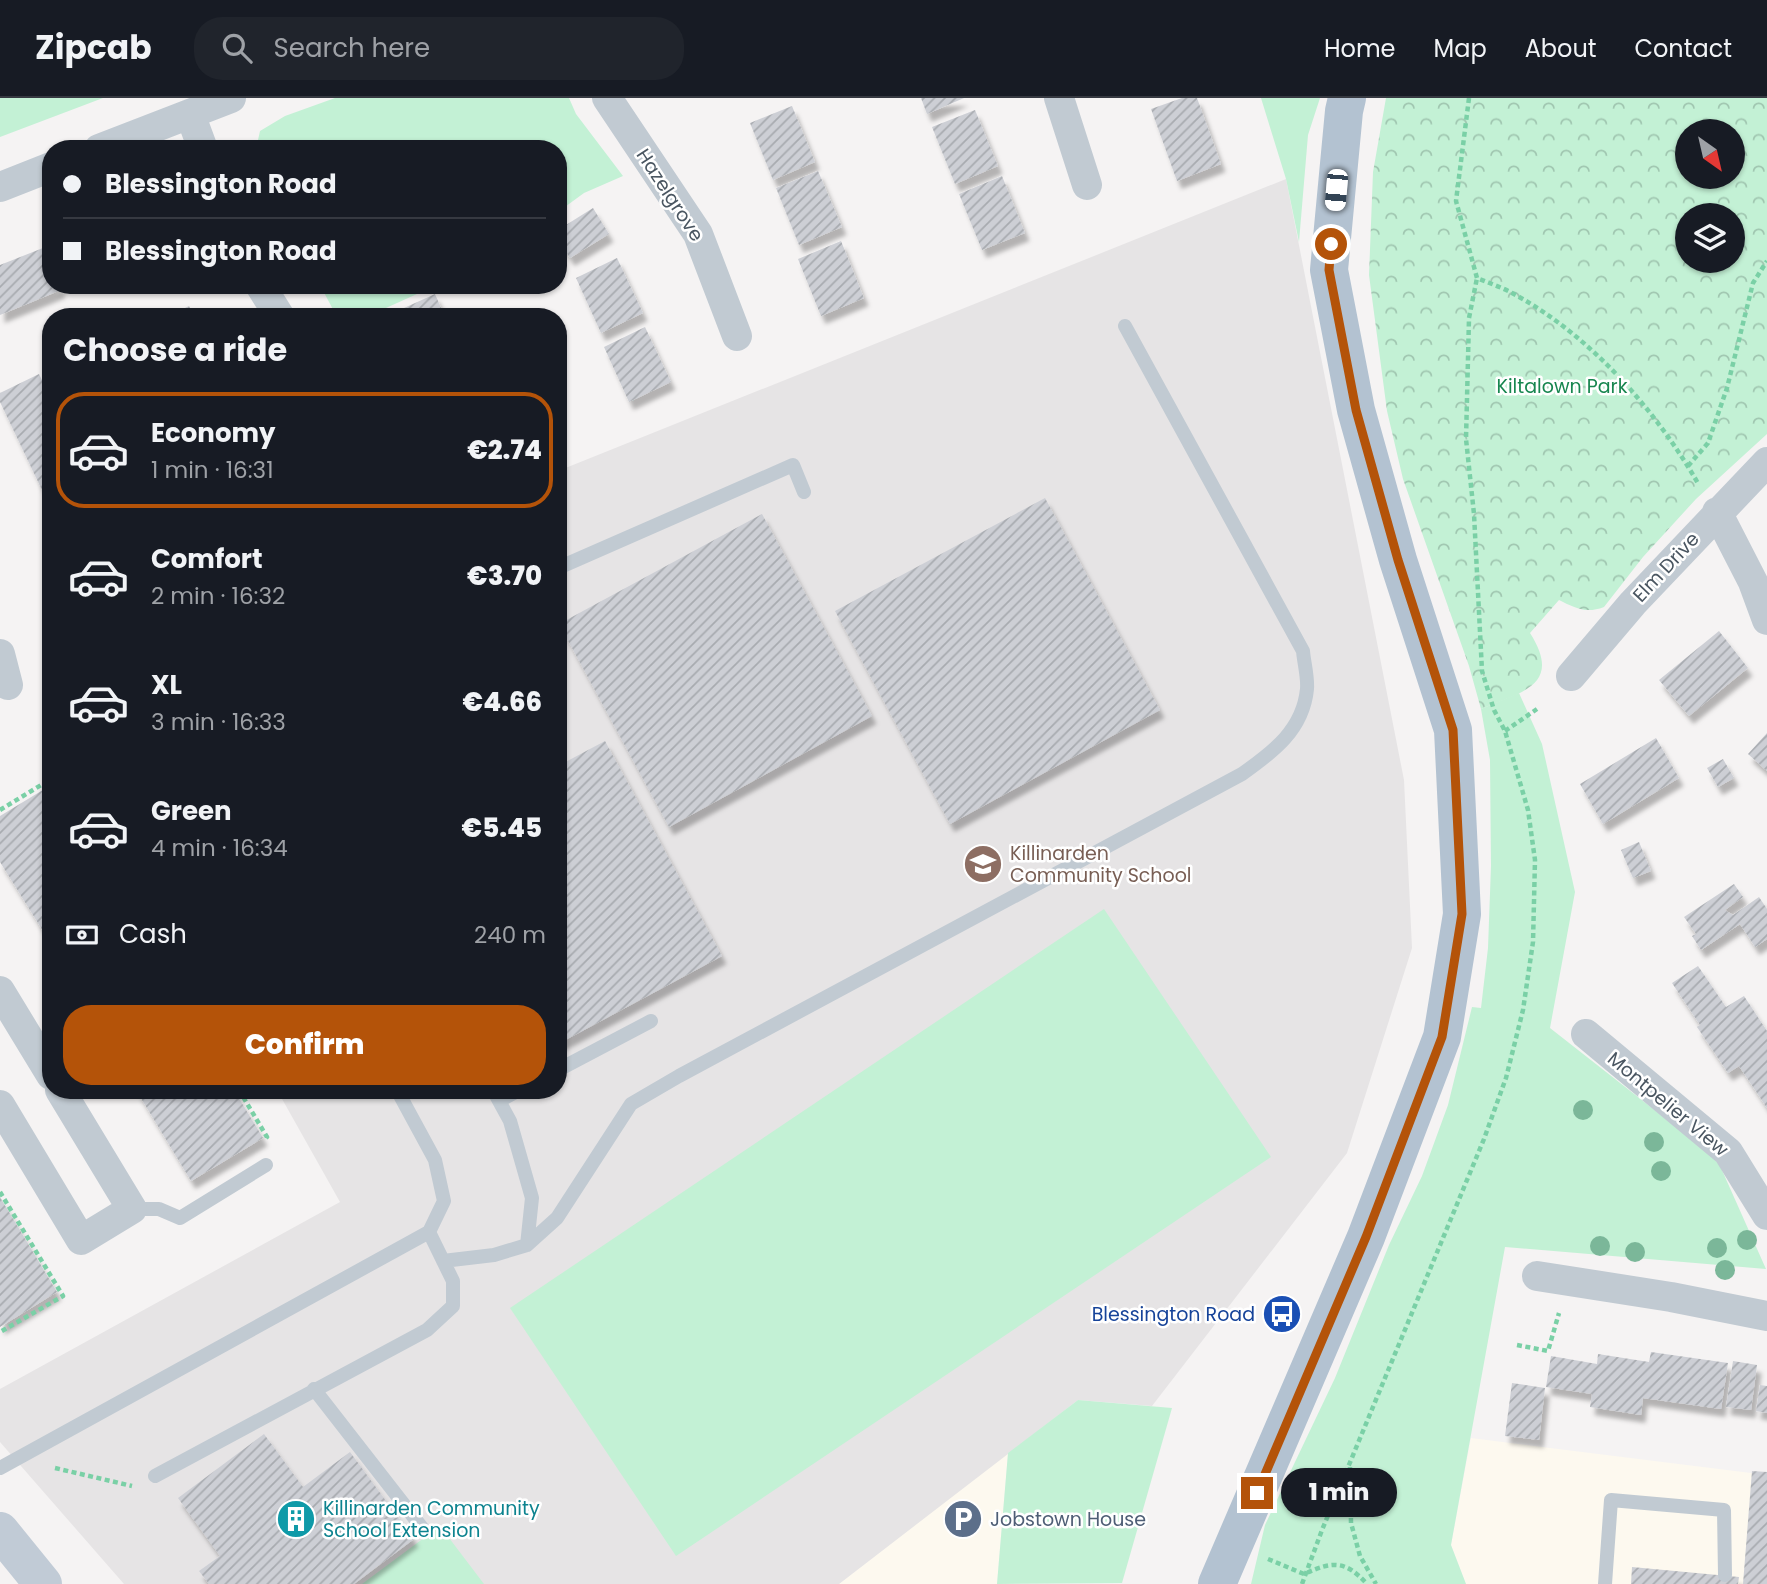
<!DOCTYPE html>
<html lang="en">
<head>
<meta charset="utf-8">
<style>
  :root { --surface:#171b24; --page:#20242c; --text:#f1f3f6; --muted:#9ea1a6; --line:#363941; --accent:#b45309 }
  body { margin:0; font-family:Poppins,sans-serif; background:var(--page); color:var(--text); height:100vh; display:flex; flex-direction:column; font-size:26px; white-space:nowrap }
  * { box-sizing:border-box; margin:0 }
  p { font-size:23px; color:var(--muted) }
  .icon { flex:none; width:38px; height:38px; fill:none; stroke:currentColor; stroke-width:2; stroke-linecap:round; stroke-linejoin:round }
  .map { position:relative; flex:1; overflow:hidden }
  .sheet { position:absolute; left:42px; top:210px; width:525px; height:791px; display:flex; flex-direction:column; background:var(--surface); border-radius:28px; box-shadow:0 2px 5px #0004 }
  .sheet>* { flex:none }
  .guide { position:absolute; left:42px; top:42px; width:525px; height:154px; border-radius:28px; box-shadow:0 2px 5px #0004; display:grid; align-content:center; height:154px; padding:0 21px; background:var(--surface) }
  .needle { width:46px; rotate:146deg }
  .controls { position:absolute; left:1675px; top:21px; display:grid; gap:14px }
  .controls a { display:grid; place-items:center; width:70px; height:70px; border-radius:50%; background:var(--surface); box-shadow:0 2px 5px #0004; font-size:35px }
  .end { position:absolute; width:32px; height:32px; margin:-16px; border:9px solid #b45309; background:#fff; box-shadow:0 0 0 4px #fff }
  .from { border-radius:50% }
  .bubble { position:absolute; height:49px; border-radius:24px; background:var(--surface); box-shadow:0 2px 5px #0004; font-size:23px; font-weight:800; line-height:49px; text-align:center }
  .car { position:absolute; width:21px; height:42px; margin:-21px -10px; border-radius:9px; box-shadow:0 0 5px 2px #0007; background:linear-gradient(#fff 24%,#345 0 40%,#fff 0 76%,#345 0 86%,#fff 0) }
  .guide b { display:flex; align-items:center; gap:24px; height:66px; font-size:26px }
  .guide b+b { border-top:2px solid var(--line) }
  .guide i { width:18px; height:18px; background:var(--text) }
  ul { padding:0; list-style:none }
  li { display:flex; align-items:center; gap:21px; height:116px; margin:0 14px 10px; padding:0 7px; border:4px solid transparent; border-radius:28px }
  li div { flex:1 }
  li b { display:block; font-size:26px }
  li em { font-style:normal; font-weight:800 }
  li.active { border-color:var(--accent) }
  li>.icon { width:63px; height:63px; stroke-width:1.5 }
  h2 { padding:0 21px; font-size:32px; line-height:84px }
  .pay { display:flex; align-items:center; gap:18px; height:77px; padding:0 21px; font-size:26px }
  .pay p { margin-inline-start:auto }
  .cta { display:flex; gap:14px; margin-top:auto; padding:14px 21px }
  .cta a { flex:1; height:80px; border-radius:28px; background:var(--accent); color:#fff; font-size:28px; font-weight:800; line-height:80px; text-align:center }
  header { display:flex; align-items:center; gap:42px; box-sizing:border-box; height:98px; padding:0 35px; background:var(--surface); border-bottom:2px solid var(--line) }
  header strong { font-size:33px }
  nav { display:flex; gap:38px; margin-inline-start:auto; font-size:24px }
  .search { width:490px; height:63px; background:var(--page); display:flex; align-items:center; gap:18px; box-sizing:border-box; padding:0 24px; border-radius:28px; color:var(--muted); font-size:26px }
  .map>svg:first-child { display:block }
  .commercial { fill:#fdf9ef }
  .education { fill:#e6e4e5 }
  .grass { fill:#c3f1d5 }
  .park { fill:url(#park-crowns); fill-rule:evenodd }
  .building { fill:url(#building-hatch); filter:url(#shadow) }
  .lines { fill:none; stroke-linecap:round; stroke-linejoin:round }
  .path { stroke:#7ad0a6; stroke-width:4.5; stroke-dasharray:5 3.5; stroke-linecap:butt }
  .lane { stroke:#c1cad2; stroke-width:14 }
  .street { stroke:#c1cad2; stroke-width:30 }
  .secondary { stroke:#c1cbd6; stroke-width:38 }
  .primary { stroke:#b3c2d1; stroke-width:38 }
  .tree { fill:#7bb799 }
  .route { stroke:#b45309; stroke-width:9 }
  .labels { text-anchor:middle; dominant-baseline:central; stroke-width:5; stroke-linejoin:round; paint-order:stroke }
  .street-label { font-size:19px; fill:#4a5661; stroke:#fff }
  .park-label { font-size:19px; fill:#17864f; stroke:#fff }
  .education-label { font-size:19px; fill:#785e54; stroke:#fff; text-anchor:start }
  .transit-label { font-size:19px; fill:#164399; stroke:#fff; text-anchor:end }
  .culture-label { font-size:19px; fill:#0d838f; stroke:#fff; text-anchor:start }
  .service-label { font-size:19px; fill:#4e5e75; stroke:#fff; text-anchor:start }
</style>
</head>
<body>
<header>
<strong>Zipcab</strong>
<div class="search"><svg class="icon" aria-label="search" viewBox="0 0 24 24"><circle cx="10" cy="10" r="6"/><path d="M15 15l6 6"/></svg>Search here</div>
<nav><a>Home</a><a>Map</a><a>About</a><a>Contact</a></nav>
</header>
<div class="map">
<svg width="1767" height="1486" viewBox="0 0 1767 1486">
  <defs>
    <pattern id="park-crowns" width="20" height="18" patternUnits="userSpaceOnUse" patternTransform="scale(1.75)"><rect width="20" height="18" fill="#c3f1d5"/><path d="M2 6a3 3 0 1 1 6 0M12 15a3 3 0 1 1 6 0" fill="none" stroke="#a0c6b0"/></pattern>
    <pattern id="building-hatch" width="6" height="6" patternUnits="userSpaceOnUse" patternTransform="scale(1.75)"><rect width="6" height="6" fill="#cdcfd5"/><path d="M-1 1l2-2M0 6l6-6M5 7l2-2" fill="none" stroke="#a8abb0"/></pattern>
    <filter id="shadow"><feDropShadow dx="4.5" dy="8" stdDeviation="2" flood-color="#0004"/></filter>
  </defs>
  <rect width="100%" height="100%" fill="#f5f3f3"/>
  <path class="commercial" d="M1471,1340L1767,1377V1486H1466L1451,1447Z
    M1008,1355L997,1486H839Z"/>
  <path class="education" d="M1286,81L1404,682L1412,850L1347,1055L1152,1308L1078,1302L839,1486H124L0,1344V1291L340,1104L277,992H558V373Z"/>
  <path class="grass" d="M0,0H103L0,39Z
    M335,0H569L576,16L623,78L584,95L558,114V51H256L260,33L285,18Z
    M1261,0H1320L1308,37L1299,144L1286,81Z
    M320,187H437L366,219H337Z
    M1519,595L1542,646L1575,794L1550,930L1717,1061L1766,1171L1505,1149L1451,1447L1466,1486H1251L1265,1427L1335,1280L1389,1147L1422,1078L1448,1007L1472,909L1481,910L1488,850L1491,768L1490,662L1481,611Z
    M1104,811L1271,1059L676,1458L510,1210Z
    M1078,1302L1172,1310L1122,1485L997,1486L1008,1355Z
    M440,1428L484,1486H362Z"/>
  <path class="park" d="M1386,0H1767V336L1696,401L1643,459L1604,509C1586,516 1575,510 1559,502L1530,535C1563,587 1522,594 1481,611L1469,568L1403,381L1387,313L1369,177L1373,74ZM1687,33H1732V79H1687ZM1687,117H1732V163H1687Z"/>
  <path class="building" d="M921,0H964L927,16Z
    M1182,0H1197L1221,66L1177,83L1151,11Z
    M792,8L815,64L773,82L750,25Z
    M975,12L998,68L955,86L932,29Z
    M818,73L842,129L799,147L776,90Z
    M1002,78L1025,135L982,152L959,96Z
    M593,110L609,136L570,160L558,142V132Z
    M841,143L864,200L821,218L798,161Z
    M43,150L51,168V187H59L61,192L0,217V167Z
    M617,160L643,215L601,235L576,180Z
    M435,196L445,219H394L393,215Z
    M189,208L194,219H167Z
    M645,229L671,284L629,304L604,249Z
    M39,276L51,301V411L0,304V295Z
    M1045,400L1160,612L950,726L835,513Z
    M762,416L872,618L669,729L559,526Z
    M1719,533L1748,570L1689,618L1659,582Z
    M1767,635V673L1748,656Z
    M1656,640L1679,680L1603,726L1580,686Z
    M605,643L722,858L558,946V668Z
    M1723,661L1734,680L1718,689L1707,670Z
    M51,687V846L0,764V718Z
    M1639,744L1651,773L1633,780L1621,752Z
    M1734,786L1743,799L1725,812L1733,817L1759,799L1767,811V841L1755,849L1740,826L1701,852L1692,838L1696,836L1684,819Z
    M1698,868L1726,909L1744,898L1767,933V1010L1739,968L1728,975L1697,929L1700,927L1672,885Z
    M136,992H234L263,1040L191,1083Z
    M0,1099L57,1194L0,1229Z
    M1651,1254L1728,1265L1721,1311L1643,1300L1641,1317L1590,1309L1592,1296L1546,1289L1551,1258L1597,1266L1598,1256L1649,1264Z
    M1733,1263L1757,1267L1751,1312L1726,1309Z
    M1512,1285L1545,1290L1539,1342L1505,1338Z
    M1760,1287L1767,1288V1315L1756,1313Z
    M264,1336L303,1389L350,1354L414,1441L354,1486H209L199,1473L220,1458L178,1400Z
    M1752,1373L1767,1374V1486H1743Z
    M1632,1469L1739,1479L1738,1486H1631Z"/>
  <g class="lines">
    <path class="path" d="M1469,0L1456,103L1477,180C1489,185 1501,189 1512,195C1589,236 1656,312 1699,387
      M1688,368L1708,345L1727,290L1753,185L1767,163
      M1505,633L1537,611
      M0,712L51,681
      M239,992L267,1039L264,1041
      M0,1094L63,1198L0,1234
      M1517,1247L1548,1253L1559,1215
      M1350,1369L1351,1425L1360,1458L1376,1486
      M55,1370L132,1388
      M1268,1461L1304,1476C1333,1463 1345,1462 1367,1486
      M1302,1486L1322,1432L1484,1041L1506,980L1523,912L1533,844L1535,762L1528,712L1505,633L1494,612L1482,573L1474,416L1466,341L1469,220L1477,180"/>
    <path class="lane" d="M558,470L793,367L804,394
      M558,972L651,923
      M493,992L510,1023L532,1100L527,1147
      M499,1003L519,992
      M132,1111H159L180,1120L266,1067
      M443,1163L494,1157L527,1147L557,1120L631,1006L679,978L1242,676C1273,654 1303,632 1307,591C1308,579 1304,565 1303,553L1125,228
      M314,1291L423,1431
      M0,1370L429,1134L444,1103L435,1062L397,992
      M155,1378L427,1232L453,1208V1183L429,1134
      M1605,1486L1611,1402L1724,1412L1725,1477"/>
    <path class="street" d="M607,0L698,136L737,238
      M1059,0L1087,87
      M190,16L203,51
      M99,51L231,0
      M0,89L51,69
      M260,187L280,219
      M1717,414L1753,484L1767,522
      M0,556L8,587
      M1571,578L1633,505L1767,364
      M0,893L51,977
      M1586,936L1728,1054L1767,1117
      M0,1007L81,1142L132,1111L60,992
      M1537,1178L1671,1199L1767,1218"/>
    <path class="secondary" d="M0,1433L43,1486"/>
    <path class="primary" d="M1217,1486L1366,1139L1442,939L1462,816L1453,632L1398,462L1356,312L1329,172L1344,13L1347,0"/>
  </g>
  <g class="tree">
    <circle cx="1583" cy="1012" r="10"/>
    <circle cx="1654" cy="1044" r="10"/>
    <circle cx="1661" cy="1073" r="10"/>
    <circle cx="1747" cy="1142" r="10"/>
    <circle cx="1600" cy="1148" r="10"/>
    <circle cx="1717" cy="1150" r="10"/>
    <circle cx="1635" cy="1154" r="10"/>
    <circle cx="1725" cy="1172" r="10"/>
  </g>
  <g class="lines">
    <path class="route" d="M1257,1395L1366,1139L1442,939L1462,816L1453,632L1398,462L1356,312L1329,172L1331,146"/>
  </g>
  <defs>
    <g id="school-disc" transform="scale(2.0125)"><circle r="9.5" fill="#8d6e63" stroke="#fff"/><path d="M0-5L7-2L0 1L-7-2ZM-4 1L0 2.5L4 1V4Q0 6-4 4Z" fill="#fff"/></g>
    <g id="bus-disc" transform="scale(2.0125)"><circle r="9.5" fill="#1a4fb4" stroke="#fff"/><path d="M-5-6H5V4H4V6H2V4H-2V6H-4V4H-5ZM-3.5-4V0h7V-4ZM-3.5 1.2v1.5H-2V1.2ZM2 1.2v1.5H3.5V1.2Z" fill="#fff"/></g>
    <g id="building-disc" transform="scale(2.0125)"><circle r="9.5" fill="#0f9aa8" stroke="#fff"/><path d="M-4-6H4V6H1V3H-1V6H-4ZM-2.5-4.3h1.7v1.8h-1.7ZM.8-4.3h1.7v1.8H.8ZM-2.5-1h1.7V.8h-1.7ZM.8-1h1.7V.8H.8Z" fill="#fff"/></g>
    <g id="parking-disc" transform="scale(2.0125)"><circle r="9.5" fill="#5c6f8a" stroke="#fff"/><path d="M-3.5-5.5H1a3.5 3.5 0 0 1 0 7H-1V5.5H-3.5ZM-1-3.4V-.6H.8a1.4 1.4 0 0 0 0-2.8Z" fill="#fff"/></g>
  </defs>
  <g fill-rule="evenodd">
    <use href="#school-disc" x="983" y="766"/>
    <use href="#bus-disc" x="1282" y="1216"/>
    <use href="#building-disc" x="296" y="1421"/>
    <use href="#parking-disc" x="963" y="1421"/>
  </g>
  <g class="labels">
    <g class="street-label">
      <text transform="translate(670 97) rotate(57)">Hazelgrove</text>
      <text transform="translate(1666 469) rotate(-47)">Elm Drive</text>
      <text transform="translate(1668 1006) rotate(40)">Montpelier View</text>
    </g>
    <g class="park-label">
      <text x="1562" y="288">Kiltalown Park</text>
    </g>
    <g class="education-label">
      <text x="1010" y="755">Killinarden<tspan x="1010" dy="22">Community School</tspan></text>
    </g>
    <g class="transit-label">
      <text x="1255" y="1216">Blessington Road</text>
    </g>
    <g class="culture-label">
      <text x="323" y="1410">Killinarden Community<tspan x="323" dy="22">School Extension</tspan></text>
    </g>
    <g class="service-label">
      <text x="990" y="1421">Jobstown House</text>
    </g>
  </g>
</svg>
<div class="controls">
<a><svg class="needle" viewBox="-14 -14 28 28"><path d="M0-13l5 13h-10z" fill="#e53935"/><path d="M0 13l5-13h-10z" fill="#9ea1a6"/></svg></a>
<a><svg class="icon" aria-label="layers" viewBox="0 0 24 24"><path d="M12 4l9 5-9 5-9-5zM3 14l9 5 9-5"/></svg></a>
</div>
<i class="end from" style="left:1331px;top:146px"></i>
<i class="end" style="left:1257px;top:1395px"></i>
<div class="bubble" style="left:1281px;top:1370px;width:116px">1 min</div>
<i class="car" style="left:1336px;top:92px;rotate:185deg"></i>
<div class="guide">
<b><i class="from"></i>Blessington Road</b>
<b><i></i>Blessington Road</b>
</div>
<section class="sheet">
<h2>Choose a ride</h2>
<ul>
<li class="active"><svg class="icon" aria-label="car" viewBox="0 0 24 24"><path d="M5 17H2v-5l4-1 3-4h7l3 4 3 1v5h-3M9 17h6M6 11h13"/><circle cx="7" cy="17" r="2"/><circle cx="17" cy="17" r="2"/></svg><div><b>Economy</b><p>1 min · 16:31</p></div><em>€2.74</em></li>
<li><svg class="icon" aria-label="car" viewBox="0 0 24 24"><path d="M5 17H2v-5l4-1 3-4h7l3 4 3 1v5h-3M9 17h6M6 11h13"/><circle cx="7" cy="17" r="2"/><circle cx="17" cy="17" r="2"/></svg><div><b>Comfort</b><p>2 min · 16:32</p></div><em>€3.70</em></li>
<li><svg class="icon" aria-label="car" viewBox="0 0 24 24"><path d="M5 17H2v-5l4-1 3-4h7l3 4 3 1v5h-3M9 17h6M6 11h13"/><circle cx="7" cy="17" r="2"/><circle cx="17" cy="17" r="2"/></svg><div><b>XL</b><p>3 min · 16:33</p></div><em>€4.66</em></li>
<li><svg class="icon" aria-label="car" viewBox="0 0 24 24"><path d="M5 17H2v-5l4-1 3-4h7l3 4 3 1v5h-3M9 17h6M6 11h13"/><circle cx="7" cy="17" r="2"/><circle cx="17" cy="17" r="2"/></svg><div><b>Green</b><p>4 min · 16:34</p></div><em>€5.45</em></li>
</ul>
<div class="pay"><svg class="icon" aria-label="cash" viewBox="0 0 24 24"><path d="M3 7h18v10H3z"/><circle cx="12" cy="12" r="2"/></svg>Cash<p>240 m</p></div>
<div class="cta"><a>Confirm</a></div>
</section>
</div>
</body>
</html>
